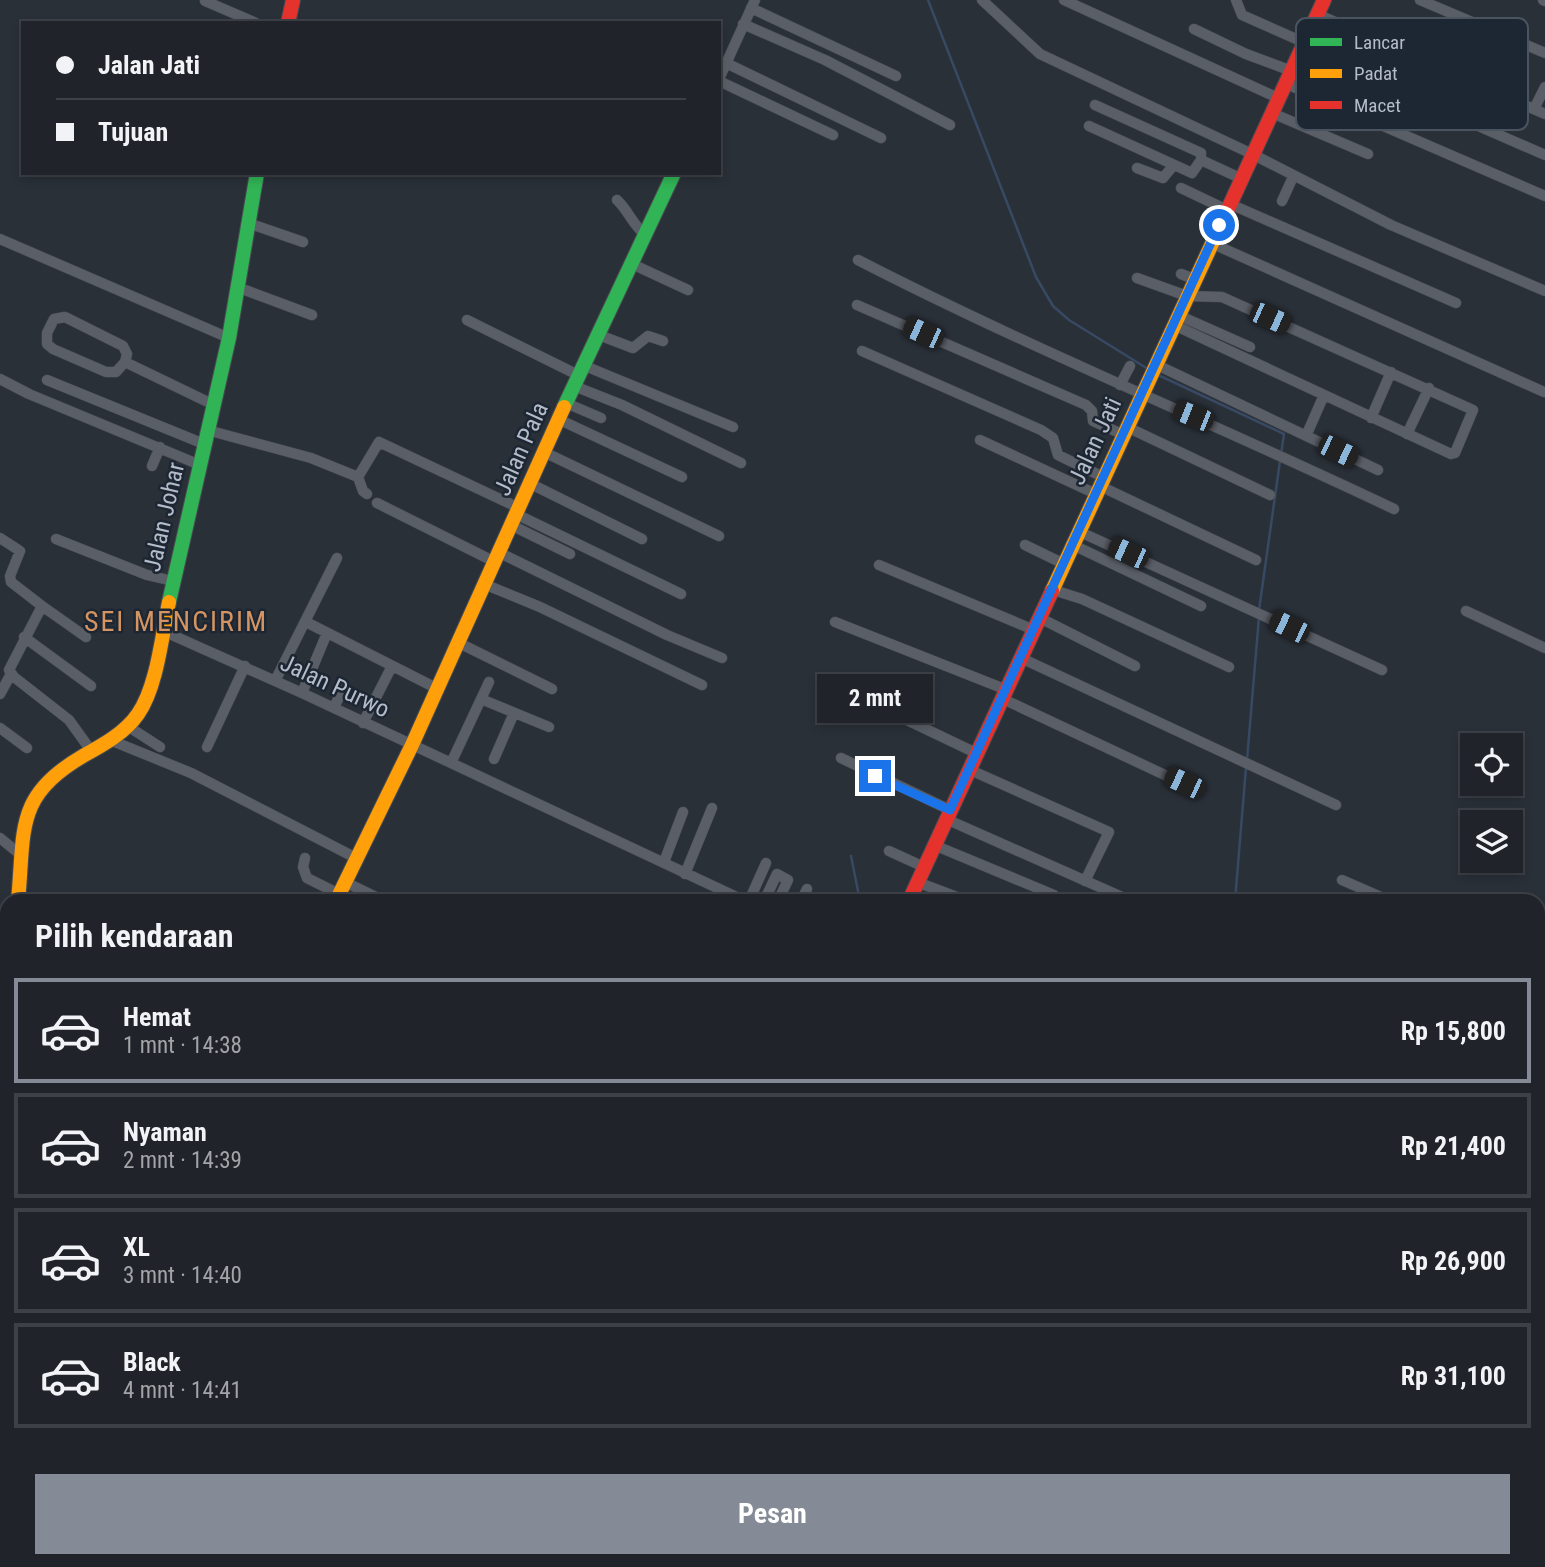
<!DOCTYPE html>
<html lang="id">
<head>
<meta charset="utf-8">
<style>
  :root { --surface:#20242a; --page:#2d3036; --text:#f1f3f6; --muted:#a2a4a8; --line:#3d4147; --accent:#848b96 }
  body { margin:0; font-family:"Roboto Condensed",sans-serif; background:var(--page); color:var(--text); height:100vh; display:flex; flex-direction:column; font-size:26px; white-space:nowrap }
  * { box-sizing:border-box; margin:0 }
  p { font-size:23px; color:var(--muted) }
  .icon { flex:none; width:38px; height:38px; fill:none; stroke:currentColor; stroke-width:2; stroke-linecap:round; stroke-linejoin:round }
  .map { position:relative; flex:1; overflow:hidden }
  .panel { position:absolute; left:0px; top:894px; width:1545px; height:674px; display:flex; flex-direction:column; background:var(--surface); border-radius:21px 21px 0 0; box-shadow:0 4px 10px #0003,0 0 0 2px var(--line) }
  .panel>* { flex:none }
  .hud { position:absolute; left:21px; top:21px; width:700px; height:154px; border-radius:0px; box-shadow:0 4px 10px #0003,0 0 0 2px var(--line); display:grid; align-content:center; height:154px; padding:0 35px; background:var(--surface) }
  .buttons { position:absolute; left:1460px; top:733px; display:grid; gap:14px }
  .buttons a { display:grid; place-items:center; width:63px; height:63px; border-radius:0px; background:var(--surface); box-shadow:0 4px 10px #0003,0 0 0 2px var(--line); font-size:35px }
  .end { position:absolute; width:32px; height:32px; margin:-16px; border:9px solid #1a73e8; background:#fff; box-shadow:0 0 0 4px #fff }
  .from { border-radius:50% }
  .bubble { position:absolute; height:49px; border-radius:0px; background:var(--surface); box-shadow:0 4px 10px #0003,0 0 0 2px var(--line); font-size:23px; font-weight:700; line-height:49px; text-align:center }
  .car { position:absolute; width:21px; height:42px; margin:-21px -10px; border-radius:9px; box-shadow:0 0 5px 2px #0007; background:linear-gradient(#222 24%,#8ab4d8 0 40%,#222 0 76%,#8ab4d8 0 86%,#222 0) }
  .hud b { display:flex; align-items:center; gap:24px; height:66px; font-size:26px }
  .hud b+b { border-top:2px solid var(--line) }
  .hud i { width:18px; height:18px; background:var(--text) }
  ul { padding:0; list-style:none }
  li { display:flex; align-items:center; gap:21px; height:105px; margin:0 14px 10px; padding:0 21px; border:4px solid var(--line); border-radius:0px }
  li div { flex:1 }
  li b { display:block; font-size:26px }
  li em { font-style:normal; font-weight:700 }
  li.on { border-color:var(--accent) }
  li>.icon { width:63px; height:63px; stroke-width:1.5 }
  h2 { padding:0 35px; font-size:32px; line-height:84px }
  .primary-button { display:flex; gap:14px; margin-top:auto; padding:14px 35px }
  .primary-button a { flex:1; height:80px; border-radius:0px; background:var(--accent); color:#fff; font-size:28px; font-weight:700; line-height:80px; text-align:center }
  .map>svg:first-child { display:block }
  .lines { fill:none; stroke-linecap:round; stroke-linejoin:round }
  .stream { stroke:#384963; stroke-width:2.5 }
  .street-casing { stroke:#484c53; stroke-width:11 }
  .fast-casing { stroke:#484c53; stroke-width:16 }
  .slow-casing { stroke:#484c53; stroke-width:16 }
  .jam-casing { stroke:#484c53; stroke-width:16 }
  .street { stroke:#5a5e66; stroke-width:10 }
  .fast { stroke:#30b455; stroke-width:14 }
  .slow { stroke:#ff9f0a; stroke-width:14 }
  .jam { stroke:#e5322d; stroke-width:14 }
  .route { stroke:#1a73e8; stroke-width:9 }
  .labels { text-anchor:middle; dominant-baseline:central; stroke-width:5; stroke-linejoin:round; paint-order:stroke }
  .street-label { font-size:24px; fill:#b4bcc9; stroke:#1d2633 }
  .quarter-label { font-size:28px; letter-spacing:2px; fill:#d59563; stroke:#1d2633 }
  .key { fill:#1d2633; stroke:#4a5360; stroke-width:2 }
  .key-label { font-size:19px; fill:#b4bcc9 }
</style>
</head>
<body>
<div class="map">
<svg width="1545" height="1567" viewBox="0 0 1545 1567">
  <rect width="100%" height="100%" fill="#2a3038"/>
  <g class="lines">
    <path class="stream" d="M928,0L1036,277L1053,306L1069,320L1148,369
      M1156,374L1284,434L1281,454
      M1259,610L1280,461
      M1247,760L1259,617
      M851,856L860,901
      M1235,901L1246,767"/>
    <g class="street-casing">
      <path id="street" d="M982,0L1040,54L1252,154L1391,225L1545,291
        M1064,0L1278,98
        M1236,0L1242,15L1303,42
        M1420,0L1545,53
        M1543,0L1545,1
        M205,1L256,23
        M751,8L896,76
        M1317,14L1545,114
        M743,24L825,60L950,125
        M1194,29L1246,54L1289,70
        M1300,48L1545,155
        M726,63L881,138
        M719,79L755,0
        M719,81L833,135
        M1284,83L1545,196
        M1095,105L1201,153V160
        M1534,109L1545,87
        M1272,113L1368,154
        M1089,126L1192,173L1201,160L1240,178
        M1137,168L1163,178L1173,166
        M1181,188L1227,210
        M617,200C629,211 633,226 646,235
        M1282,201L1293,177
        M1230,204L1456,303
        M248,223L303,242
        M0,239L229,338
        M1211,243L1544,392
        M858,260C1033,350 1216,424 1394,509
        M632,264L688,290
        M1181,274L1194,279
        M1137,278L1187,296L1222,297L1473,410L1455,453L1451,454L1174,325
        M237,287L312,315
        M857,305L1086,405L1092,411L1093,421L1124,435
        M1178,315L1250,347
        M467,320L580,376
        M599,335L633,348L648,336L663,341
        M862,351L1041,430L1053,438L1058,455L1103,477
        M125,362L116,372H106L53,349L47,344V333L54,319L65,317L123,346L127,354L125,362L212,404
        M1155,364L1378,470
        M585,366L733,427
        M0,379L29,394L200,465
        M47,380L204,444
        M1120,385L1130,366
        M574,386L622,405L741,463
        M566,403L601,418
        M1371,418L1391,372
        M558,419L682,477
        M1127,427L1270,495
        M207,430L311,458L358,477
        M1407,434L1429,388
        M1306,436L1324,395
        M980,440L1096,494
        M544,452L719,536
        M152,466L160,447
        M358,477L379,442L519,508
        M358,477L363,491L367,494
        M531,484L642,539
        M1100,486L1256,560
        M377,503L493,561
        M516,514L681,594
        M511,525L570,554
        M1078,531L1382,670
        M0,538L20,551L10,576L11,582L42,606
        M56,539L147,575L173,581
        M1071,544L1201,606
        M1025,545L1062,563
        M498,552L667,635L722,658
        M879,565L1034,630
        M484,584L540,607L702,685
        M1050,589L1082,599L1229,667
        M1466,611L1545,648
        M1038,617L1135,666
        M306,622L436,688
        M835,622L1007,690
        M163,631L302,693L745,901
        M24,637L91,686
        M86,637L42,606L9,670L14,677L69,720L92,752
        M457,642L552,689
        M1021,658L1336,805
        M275,681L337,558
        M844,690L976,753
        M302,693L327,633
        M0,694L11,674
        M481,699L549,727
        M1003,699L1184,784
        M334,708L342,690
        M363,723L392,666
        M129,727L160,747
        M0,728L27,748
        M110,740L191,773L356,858
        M207,747L245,666
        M841,758L950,810
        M494,759L514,713
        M451,763L489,682
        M968,769L1109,832L1085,881
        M946,819L1131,901
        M0,838L22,856
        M934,845L1054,895
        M889,851L924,867
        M305,858L303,867L307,878L339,894
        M664,862L683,812
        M685,874L712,808
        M1342,880L1390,901
        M345,882L384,901
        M917,882L967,901
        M749,901L766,863
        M764,901L777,874L788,880L778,901
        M801,901L807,889
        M1538,966L1545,969
        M0,1148L7,1151
        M0,1217L7,1220
        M1538,1222L1545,1206
        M1538,1230L1545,1233
        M0,1337L7,1340
        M0,1462L7,1465
        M54,1561L67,1567
        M185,1561L197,1567
        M592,1561L605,1567
        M686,1561L699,1567
        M800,1561L801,1562
        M10,1567L13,1561"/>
    </g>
    <g class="fast-casing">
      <path id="fast" d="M564,407L674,173
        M169,602L229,338L257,173
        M1538,1337L1545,1322
        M1433,1567L1436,1561"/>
    </g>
    <g class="slow-casing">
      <path id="slow" d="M1052,591L1222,222
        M18,901C25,830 14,796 83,756C103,745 125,733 138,714C157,687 162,635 169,602
        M336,901L412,745L564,407"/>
    </g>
    <g class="jam-casing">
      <path id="jam" d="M288,23L293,0
        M1222,222L1324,0
        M909,901L1052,591
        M0,962L7,947"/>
    </g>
    <use href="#street" class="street"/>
    <use href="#fast" class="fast"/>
    <use href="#slow" class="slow"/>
    <use href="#jam" class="jam"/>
  </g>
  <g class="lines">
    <path class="route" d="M875,776L950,810L1219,225"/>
  </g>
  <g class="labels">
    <g class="street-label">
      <text transform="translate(1095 441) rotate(-65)">Jalan Jati</text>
      <text transform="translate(521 449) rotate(-66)">Jalan Pala</text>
      <text transform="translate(164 517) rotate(-77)">Jalan Johar</text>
      <text transform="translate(335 686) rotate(25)">Jalan Purwo</text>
    </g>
    <g class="quarter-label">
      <text x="176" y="621">SEI MENCIRIM</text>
    </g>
  </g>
  <rect x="1296" y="18" width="232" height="112" rx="10" class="key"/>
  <rect x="1310" y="38" width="32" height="8" fill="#30b455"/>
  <rect x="1310" y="69" width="32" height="9" fill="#ff9f0a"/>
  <rect x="1310" y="101" width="32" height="8" fill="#e5322d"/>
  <g class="key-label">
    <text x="1354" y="49">Lancar</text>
    <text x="1354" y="80">Padat</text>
    <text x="1354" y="112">Macet</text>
  </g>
</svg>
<div class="buttons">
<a><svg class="icon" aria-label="locate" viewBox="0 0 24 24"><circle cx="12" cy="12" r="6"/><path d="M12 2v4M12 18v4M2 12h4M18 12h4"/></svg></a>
<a><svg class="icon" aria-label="layers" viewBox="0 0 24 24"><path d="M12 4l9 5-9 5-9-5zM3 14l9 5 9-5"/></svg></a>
</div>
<i class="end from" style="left:1219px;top:225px"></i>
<i class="end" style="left:875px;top:776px"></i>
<div class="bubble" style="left:817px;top:674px;width:116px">2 mnt</div>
<i class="car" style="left:1270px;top:318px;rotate:114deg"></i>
<i class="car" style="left:923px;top:333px;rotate:294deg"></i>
<i class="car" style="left:1193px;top:416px;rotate:292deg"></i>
<i class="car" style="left:1338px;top:451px;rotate:116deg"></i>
<i class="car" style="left:1128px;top:553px;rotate:294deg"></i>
<i class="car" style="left:1289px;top:627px;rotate:296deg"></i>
<i class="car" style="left:1184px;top:783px;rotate:295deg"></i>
<div class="hud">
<b><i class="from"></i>Jalan Jati</b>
<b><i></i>Tujuan</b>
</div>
<section class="panel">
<h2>Pilih kendaraan</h2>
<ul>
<li class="on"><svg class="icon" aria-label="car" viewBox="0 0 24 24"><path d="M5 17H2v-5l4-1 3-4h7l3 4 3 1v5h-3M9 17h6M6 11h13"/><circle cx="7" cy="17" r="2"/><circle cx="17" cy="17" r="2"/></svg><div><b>Hemat</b><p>1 mnt · 14:38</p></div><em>Rp 15,800</em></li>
<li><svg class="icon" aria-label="car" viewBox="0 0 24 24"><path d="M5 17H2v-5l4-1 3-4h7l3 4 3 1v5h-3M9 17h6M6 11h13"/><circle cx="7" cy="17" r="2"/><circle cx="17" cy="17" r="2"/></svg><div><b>Nyaman</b><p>2 mnt · 14:39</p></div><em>Rp 21,400</em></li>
<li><svg class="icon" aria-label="car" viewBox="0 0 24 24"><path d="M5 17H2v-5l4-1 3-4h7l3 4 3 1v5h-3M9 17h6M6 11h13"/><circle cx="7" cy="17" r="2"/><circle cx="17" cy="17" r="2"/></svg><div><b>XL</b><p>3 mnt · 14:40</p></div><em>Rp 26,900</em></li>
<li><svg class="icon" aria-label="car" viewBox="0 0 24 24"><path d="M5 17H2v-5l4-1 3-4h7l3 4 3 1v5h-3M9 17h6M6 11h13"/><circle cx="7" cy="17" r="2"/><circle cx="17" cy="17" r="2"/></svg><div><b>Black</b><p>4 mnt · 14:41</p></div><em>Rp 31,100</em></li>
</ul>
<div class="primary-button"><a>Pesan</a></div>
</section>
</div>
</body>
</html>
